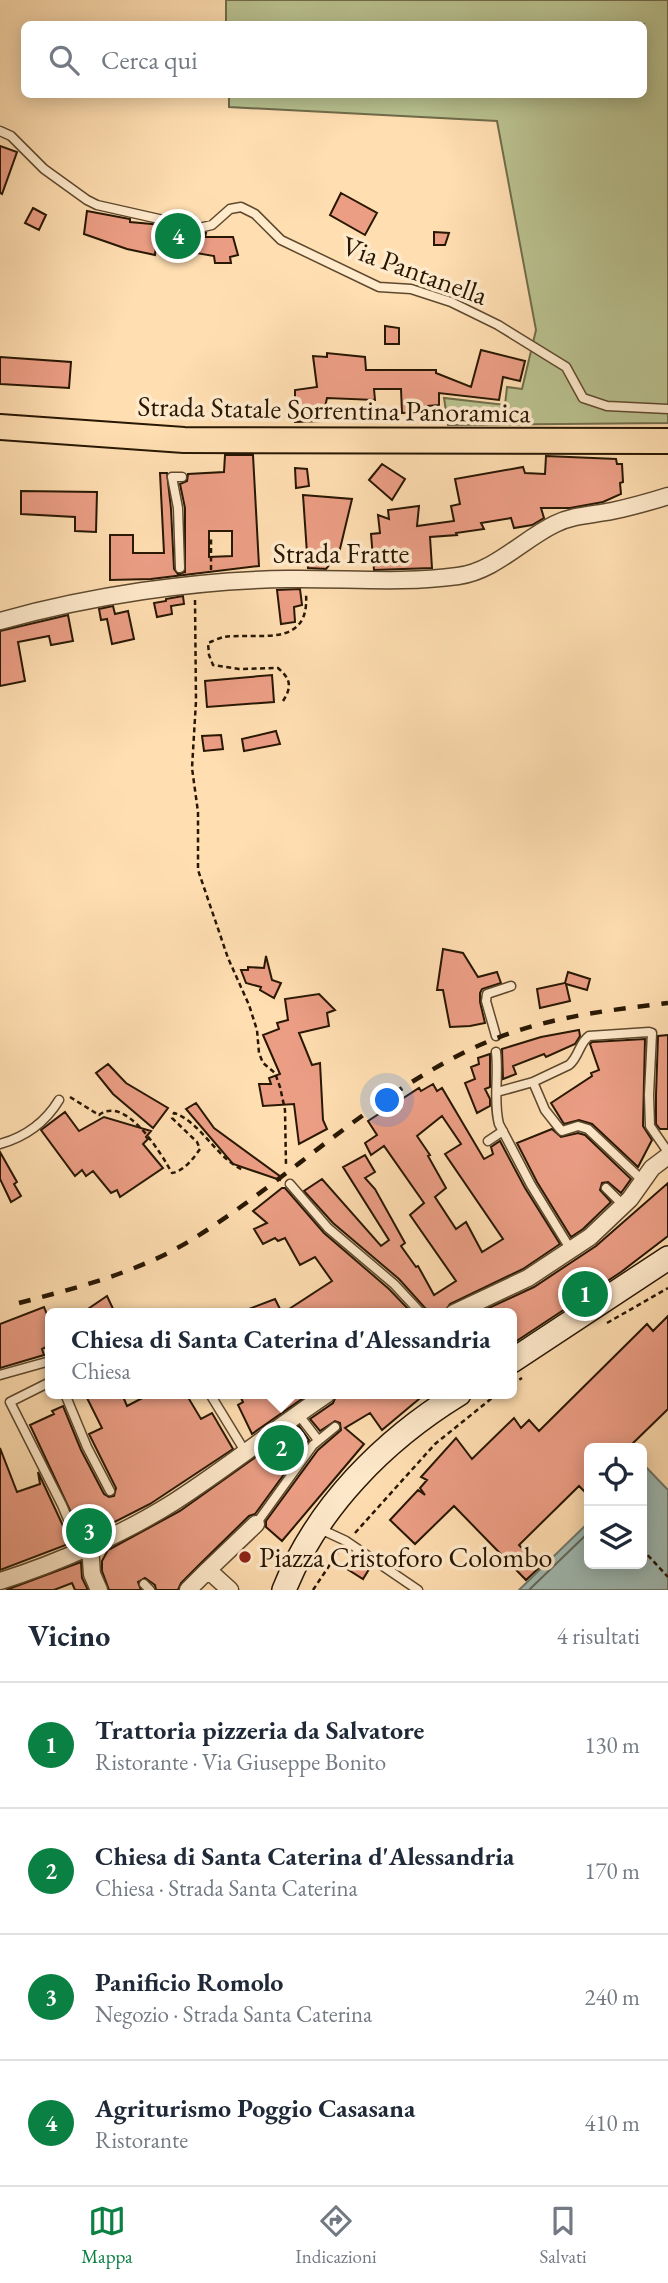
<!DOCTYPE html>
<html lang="it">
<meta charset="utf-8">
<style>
:root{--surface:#fff;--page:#f6f6f7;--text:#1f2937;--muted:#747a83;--line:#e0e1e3;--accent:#0b8043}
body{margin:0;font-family:"EB Garamond",serif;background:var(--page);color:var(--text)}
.controls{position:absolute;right:21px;bottom:21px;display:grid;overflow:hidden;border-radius:10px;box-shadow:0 4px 18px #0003}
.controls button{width:63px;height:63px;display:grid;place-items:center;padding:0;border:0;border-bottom:2px solid var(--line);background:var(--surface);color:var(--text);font:35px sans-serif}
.you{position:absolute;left:388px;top:1101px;width:24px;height:24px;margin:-18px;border:5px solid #fff;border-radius:50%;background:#1a73e8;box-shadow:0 0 0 10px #1a73e833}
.badge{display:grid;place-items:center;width:46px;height:46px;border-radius:50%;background:var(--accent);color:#fff;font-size:23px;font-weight:700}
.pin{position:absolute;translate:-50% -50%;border:4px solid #fff;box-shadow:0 2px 7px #0006}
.popup{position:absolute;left:45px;top:1308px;width:472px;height:91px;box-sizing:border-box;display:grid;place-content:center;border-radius:10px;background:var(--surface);filter:drop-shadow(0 2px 5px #0005);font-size:23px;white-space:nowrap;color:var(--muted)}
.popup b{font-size:26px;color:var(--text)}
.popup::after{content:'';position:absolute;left:50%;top:100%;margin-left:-14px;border:14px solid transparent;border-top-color:var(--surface)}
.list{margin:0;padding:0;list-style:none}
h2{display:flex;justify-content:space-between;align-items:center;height:91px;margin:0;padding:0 28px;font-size:30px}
h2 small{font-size:23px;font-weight:400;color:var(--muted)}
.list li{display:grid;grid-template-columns:46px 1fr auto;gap:21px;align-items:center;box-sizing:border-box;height:126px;padding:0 28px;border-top:2px solid var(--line)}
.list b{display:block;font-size:26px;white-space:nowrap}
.list p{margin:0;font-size:23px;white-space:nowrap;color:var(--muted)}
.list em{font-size:23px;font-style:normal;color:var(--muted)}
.icon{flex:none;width:38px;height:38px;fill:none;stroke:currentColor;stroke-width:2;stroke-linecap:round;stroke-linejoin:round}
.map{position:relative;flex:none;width:668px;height:1590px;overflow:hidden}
.search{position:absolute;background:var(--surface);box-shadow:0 4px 18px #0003;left:21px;right:21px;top:21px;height:77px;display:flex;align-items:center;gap:18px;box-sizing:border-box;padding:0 24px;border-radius:10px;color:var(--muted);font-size:26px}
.sheet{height:595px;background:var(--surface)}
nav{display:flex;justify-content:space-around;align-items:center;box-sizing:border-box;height:98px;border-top:2px solid var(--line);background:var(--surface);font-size:19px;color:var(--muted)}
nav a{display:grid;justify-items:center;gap:4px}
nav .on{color:var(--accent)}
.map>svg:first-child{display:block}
</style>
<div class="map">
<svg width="668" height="1590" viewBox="0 0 668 1590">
<rect width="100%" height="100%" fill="#ffdeb1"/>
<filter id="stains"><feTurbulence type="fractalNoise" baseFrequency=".00286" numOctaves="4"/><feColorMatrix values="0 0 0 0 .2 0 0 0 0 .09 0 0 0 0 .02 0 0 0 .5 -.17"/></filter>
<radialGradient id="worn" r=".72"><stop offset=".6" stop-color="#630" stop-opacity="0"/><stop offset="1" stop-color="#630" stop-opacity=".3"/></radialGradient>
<path fill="#bac290" stroke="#716c4a" stroke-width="2" d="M226,0H668V423L448,425L444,398L505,405L507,387L522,389L536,330L497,121L229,107V94H644V24H226Z"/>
<path fill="#a1bbb3" stroke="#71796d" stroke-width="2" d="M644,1465L668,1490V1590H519L589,1522V1564H642V1468Z"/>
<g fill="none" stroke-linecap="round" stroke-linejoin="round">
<path stroke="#64695b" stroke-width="2" d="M529,1590L589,1532"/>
</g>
<path fill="#ec9e85" stroke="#281703" stroke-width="2" fill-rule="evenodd" d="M0,146L17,152L2,194L0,193Z
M341,193L377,213L365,235L330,215Z
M33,208L46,215L39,230L25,223Z
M87,211L130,219V222L152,224L198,234L206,233L205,237H233L238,255L230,257L231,263H215L214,256L156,246L155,255L127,249L84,234Z
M434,232L449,233L445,245H434Z
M385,326L399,328V344H385Z
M481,350L525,361L520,381L503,377L499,400L439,393V405L428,406V412L402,413L401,389H374L375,400L327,398L322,421L295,422V390L317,387L313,356L327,357V353L365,357L366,370H436V373L471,387Z
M0,357L71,362L69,388L0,384Z
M225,455H253L259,566L151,579L110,580V535H133V553H164L160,473H167L171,509L174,569L178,574L185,572V508L180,484L187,481L188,474L224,472ZM209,531H232V556L209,557Z
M546,456L616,459L617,464H622L623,482L620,483L621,494L603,502L570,508H541L544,518L532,525L514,528L511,518L481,523L484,529L456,533L457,535L430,537L432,568L374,570L371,534L380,533L378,515L389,519L388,510L419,506L417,526L454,521L451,506L460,504L455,479L523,467L525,473L545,474Z
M382,464L405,479L392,500L369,480Z
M295,468L307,469L309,486L296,488Z
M21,491L97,492L96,532L75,531V517L21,514Z
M303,495L352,499L339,553L326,569L308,568Z
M300,589L302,605L294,607L295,622L281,624L277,590Z
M183,596L184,604L171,606L172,614L157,617L154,603L166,601V599Z
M113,606L115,614L128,611L134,639L112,644L107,619L101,620L99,609Z
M68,615L73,641L51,645L49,636L18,642L25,681L0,686V631Z
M272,675L274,702L207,707L205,681Z
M276,731L280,744L244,751L242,739Z
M221,735L223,749L204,751L202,736Z
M443,949L463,953L478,977L497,972L501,983L482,989L480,993V1002L485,1023L470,1026L450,1027L443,990H437Z
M266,956L272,980L281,983L274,998L260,990L261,987L246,983L241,970H248V967L264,968Z
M568,972L590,979L587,990L566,984L570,1001L540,1008L537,989L565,983Z
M319,994L335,1010L327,1013L329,1026L299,1033L312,1065L320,1063L323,1120L327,1129L299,1144L294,1104L263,1106L259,1084H271L269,1078L280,1074L263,1035L279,1029L277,1023L288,1020L285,999Z
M579,1030L580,1036L575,1044L546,1057L544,1054L513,1066L516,1074L503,1079L502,1049L541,1037Z
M668,1035V1129H660L656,1124V1095L658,1036Z
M645,1039L643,1126L652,1140L638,1167L592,1124L579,1120L564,1124L551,1103L592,1076L591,1073L599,1070L590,1044L592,1042Z
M490,1054V1087L485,1089L490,1099V1106L477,1113L465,1083L475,1079L471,1067L479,1064L478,1058Z
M108,1064L126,1083L168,1108L153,1128L113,1094L96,1073Z
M433,1084L437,1091L442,1088L484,1159L493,1154L491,1147L500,1141L525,1188L560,1244L523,1269L450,1304L444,1313H427L426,1309L399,1279L333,1223L304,1191L322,1179L381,1246L389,1240L343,1167L365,1155L375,1172L365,1178L375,1189L405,1243L401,1246L416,1267L418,1266L434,1295L456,1281L410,1215L424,1203L384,1146L371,1155L365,1143L377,1135L368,1121L419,1088L421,1091ZM442,1116L461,1144L445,1154L503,1239L482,1252L466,1222L456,1229L435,1197L446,1188L428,1156L430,1155L417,1136Z
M196,1103L214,1128L281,1177L280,1180L233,1164L186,1109Z
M65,1112L79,1131L104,1117L151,1131L146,1137L148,1139L143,1144L163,1168L120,1197L117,1190L111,1193L93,1171L86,1176L82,1170L75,1176L41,1130Z
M552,1129L561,1137L578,1133L585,1135L631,1179L621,1193L608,1182L602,1183L600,1190L611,1202L583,1229L571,1237L537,1182L517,1143Z
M0,1152L17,1182L14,1184L21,1196L11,1202L0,1179Z
M668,1183V1236L621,1272L512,1344V1313H478L534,1287L596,1246Z
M282,1188H285L324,1233L389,1289L412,1313H283L332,1281L315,1257L300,1265L285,1238L278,1241L275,1238L263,1244L254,1229L267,1223L253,1211Z
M107,1296L115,1313H82Z
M275,1299L282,1313H241V1312Z
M44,1307L50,1322V1345L42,1349L44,1355L0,1368V1324Z
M668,1316V1409L628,1448H589V1496L579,1486L519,1545L540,1567L526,1580L454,1506L415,1544L390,1520L418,1490L425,1495L420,1488L427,1480L421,1477L456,1438L472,1459L514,1418L521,1428L529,1420L539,1431L647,1324L653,1331Z
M85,1394H122L127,1406L150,1394H186L201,1419L212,1413L233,1449L150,1504L83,1538L30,1425L54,1414L52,1411L63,1406L81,1450L104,1494L109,1497L114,1496L116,1488L89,1434L102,1428Z
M239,1394H309L252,1434L238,1405L243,1402Z
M337,1394H425L382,1430L370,1413L345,1428L364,1444L282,1541L266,1527V1521L318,1450L341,1430L340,1423L335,1421L320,1431L310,1419L333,1403Z
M299,1426L309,1440L255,1514L249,1516L201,1563L181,1583L178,1590H156L155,1585L145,1578L138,1582L141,1590H109L102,1571V1561L108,1550L180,1511Z
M0,1448L17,1492L40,1484L38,1472L71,1543L0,1570Z
M355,1555L371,1566L363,1579L347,1569Z
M81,1562L82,1578L88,1590H75L72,1583L54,1590H6Z"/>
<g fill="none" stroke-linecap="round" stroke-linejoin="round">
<g stroke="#5e492e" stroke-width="11">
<path id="lane" d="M0,131L11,136L44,169L87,200L97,205L199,228L212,225L230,209L241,207L255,214L281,240L379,287L411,289L451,302L498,325L566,367L583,398L607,406L668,409
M180,568L178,508L172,477H182
M496,1036L486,1001L487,994L511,986
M496,1052C499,1076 493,1102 499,1124L531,1185L571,1250
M533,1082L545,1110L560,1129L562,1131L578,1126L588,1129L643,1181
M497,1092L533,1082L569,1065C579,1057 579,1043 589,1036L649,1032L652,1033L649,1095L650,1126L668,1152
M488,1141L503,1131
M0,1144C25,1137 45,1123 59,1100
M290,1184L328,1228L394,1284L421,1313
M606,1188L623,1205
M0,1375L50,1361
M50,1382L10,1402L62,1505L81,1550
M65,1394L87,1447L110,1491
M210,1394L246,1453
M298,1414L318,1440
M256,1524L313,1445L335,1427
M318,1528L346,1541L418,1590
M144,1584L150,1590"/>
</g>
<g stroke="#5e492e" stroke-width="19">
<path id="street" d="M0,621C89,596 195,580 288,579C345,578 401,584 458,576C495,571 522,540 555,524C573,515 592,515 612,511C631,507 649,502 668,496
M454,1313L528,1278L590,1237L630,1199L652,1168L668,1156
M90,1546L92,1574L99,1590
M208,1570L256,1524
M0,1581C56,1564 125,1533 174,1502C227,1468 275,1429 327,1394
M188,1590L208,1570L230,1590"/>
</g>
<g stroke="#281703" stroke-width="26">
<path id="secondary" d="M512,1361L668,1258
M284,1590C317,1507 384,1440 459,1394"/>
</g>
<g stroke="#281703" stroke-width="28">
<path id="primary" d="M0,427L184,440L668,441"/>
</g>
<path stroke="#281703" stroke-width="2.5" stroke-dasharray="5 3.5" stroke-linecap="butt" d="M211,570V537
M195,600L196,701L192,768L198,812V870L228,958L249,1005L257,1030L259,1053L263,1063L275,1073L280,1087L285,1110L286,1165
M283,701C292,687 291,679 278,668L239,669L213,665L209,655L208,643C213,641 219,638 224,637C257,632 310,650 306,594
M70,1097L99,1115C126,1094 162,1155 172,1173C184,1171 193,1159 200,1149L197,1142L172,1118L174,1113C201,1122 216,1158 243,1170
M607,1323L668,1288
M512,1384L522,1378
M355,1533L435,1444L497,1394
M642,1549L668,1577
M313,1590L339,1551"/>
<use href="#lane" stroke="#ffeacc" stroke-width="8"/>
<use href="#street" stroke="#ffeacc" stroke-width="16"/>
<use href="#secondary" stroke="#ffeacc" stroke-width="23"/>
<use href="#primary" stroke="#ffdeb1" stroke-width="24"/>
<path stroke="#281703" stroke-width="4.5" stroke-dasharray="12 12" stroke-linecap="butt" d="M19,1303C76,1288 136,1273 188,1242C283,1184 363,1103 463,1053C531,1019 594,1012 668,1003"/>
</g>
<circle fill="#8f2418" stroke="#ffeacc" stroke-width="2.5" cx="245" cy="1557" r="7"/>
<g text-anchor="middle" stroke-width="7" stroke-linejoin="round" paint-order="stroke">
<g font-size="28" fill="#281703" stroke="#ffeacc">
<text transform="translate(415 270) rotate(20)" y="10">Via Pantanella</text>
<text transform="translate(334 409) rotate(1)" y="10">Strada Statale Sorrentina Panoramica</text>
<text x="341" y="563">Strada Fratte</text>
</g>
<g font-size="28" fill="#281703" stroke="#ffeacc" text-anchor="start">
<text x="259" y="1567">Piazza Cristoforo Colombo</text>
</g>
</g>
<rect width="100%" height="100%" filter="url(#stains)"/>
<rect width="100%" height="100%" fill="url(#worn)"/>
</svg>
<div class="controls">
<button><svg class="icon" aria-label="locate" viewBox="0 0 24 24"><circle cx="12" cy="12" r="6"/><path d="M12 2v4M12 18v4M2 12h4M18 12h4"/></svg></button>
<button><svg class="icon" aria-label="layers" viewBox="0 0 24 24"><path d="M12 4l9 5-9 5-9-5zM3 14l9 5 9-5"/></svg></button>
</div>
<div class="you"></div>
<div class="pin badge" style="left:585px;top:1294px">1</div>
<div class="pin badge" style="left:281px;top:1448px">2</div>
<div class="popup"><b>Chiesa di Santa Caterina d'Alessandria</b>Chiesa</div>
<div class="pin badge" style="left:89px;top:1531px">3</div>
<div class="pin badge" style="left:178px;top:236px">4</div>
<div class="search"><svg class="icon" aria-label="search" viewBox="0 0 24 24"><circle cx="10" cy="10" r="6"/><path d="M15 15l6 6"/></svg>Cerca qui</div>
</div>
<section class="sheet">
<h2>Vicino<small>4 risultati</small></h2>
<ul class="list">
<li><span class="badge">1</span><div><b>Trattoria pizzeria da Salvatore</b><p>Ristorante · Via Giuseppe Bonito</p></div><em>130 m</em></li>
<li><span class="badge">2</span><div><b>Chiesa di Santa Caterina d'Alessandria</b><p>Chiesa · Strada Santa Caterina</p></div><em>170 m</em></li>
<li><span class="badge">3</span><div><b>Panificio Romolo</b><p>Negozio · Strada Santa Caterina</p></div><em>240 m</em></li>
<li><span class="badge">4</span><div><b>Agriturismo Poggio Casasana</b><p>Ristorante</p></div><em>410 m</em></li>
</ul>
</section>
<nav>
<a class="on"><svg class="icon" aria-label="map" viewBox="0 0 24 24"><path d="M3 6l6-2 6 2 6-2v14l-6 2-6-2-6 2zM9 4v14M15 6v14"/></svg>Mappa</a>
<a><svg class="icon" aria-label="directions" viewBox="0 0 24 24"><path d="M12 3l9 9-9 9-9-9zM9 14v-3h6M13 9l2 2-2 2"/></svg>Indicazioni</a>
<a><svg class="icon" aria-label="saved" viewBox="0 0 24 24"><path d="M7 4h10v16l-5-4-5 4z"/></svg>Salvati</a>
</nav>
